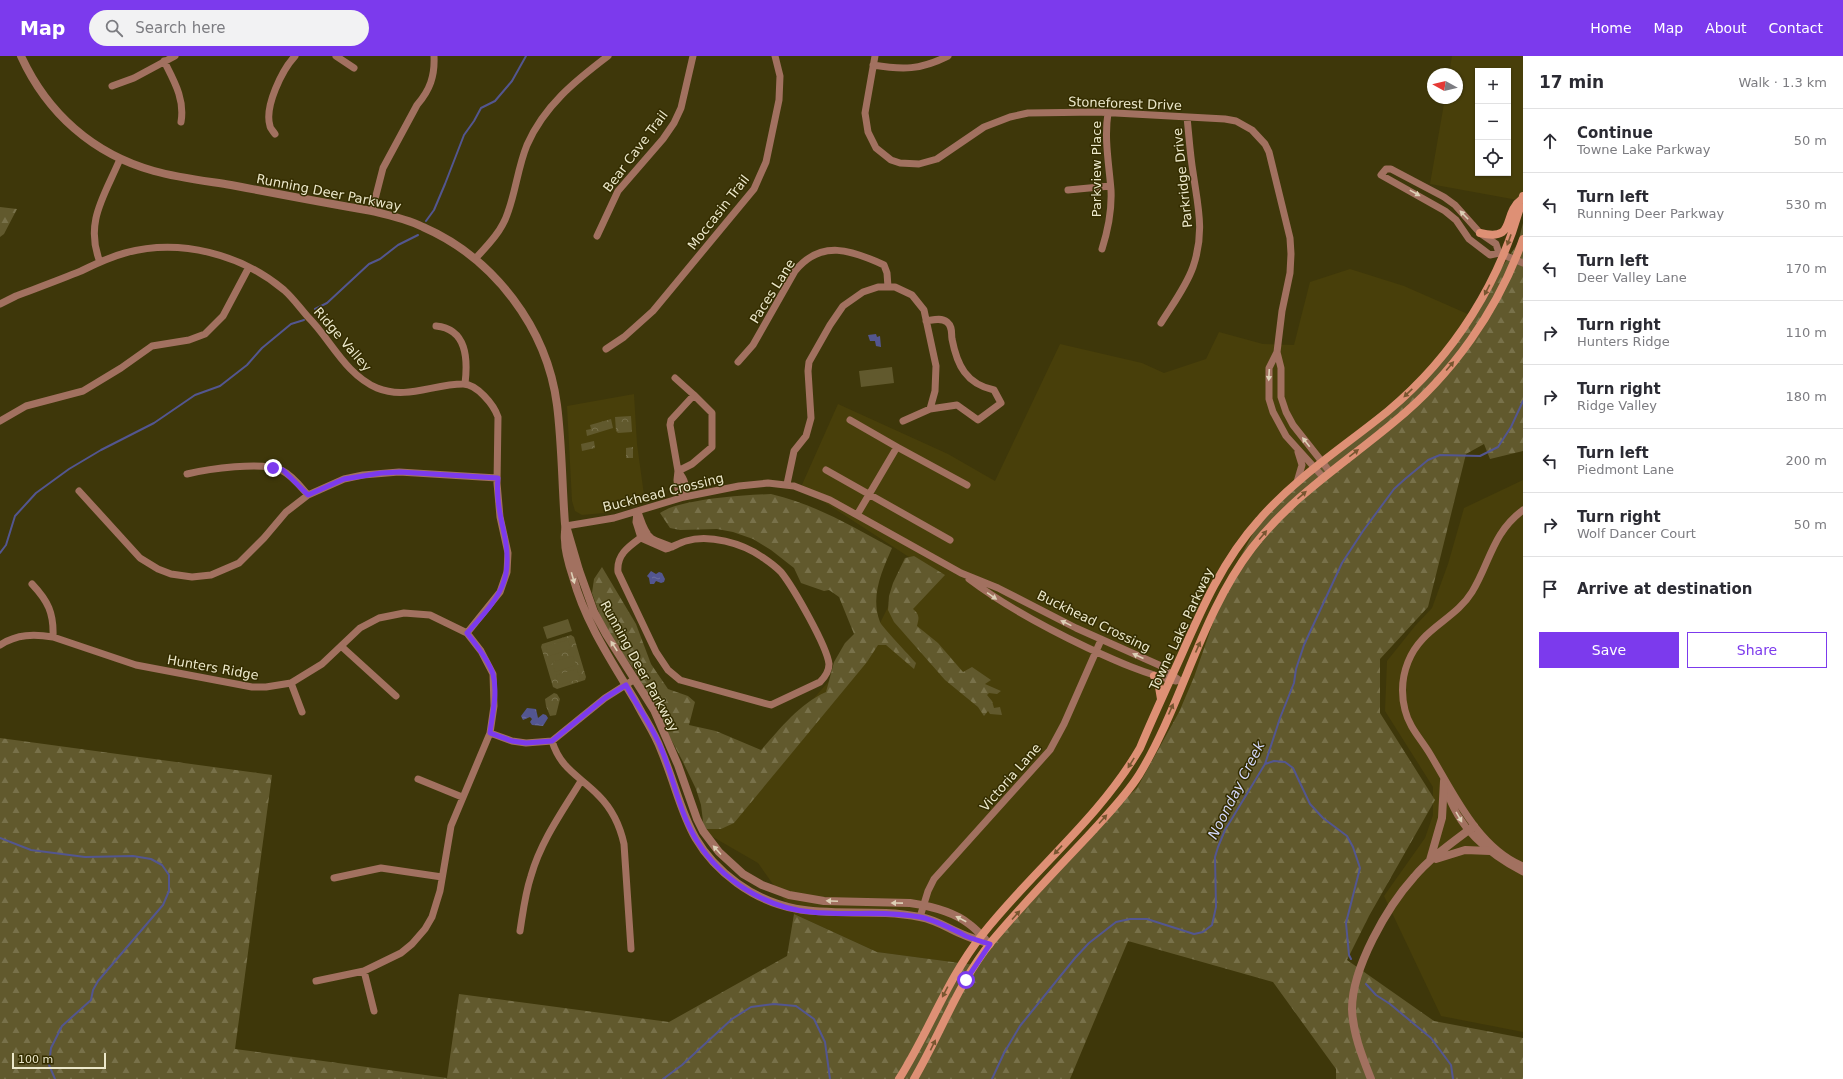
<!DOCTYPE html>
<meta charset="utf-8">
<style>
:root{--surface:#fff;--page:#f2f2f3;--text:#2b2b33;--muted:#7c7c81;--line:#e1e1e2;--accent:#7c3aed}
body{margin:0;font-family:"DejaVu Sans",sans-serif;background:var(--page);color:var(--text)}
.controls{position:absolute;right:12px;top:12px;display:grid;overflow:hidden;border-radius:0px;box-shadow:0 1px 3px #0004}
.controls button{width:36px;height:36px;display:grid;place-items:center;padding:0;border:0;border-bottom:1px solid var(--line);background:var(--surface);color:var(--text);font:20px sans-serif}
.compass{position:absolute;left:1427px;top:12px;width:36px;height:36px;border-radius:50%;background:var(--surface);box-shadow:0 1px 3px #0004;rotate:278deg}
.scale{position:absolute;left:12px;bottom:10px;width:94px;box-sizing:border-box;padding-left:4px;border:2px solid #ece8cb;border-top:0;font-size:11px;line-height:14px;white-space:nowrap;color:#ece8cb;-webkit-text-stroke:3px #342d00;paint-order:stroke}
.stop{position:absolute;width:12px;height:12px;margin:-9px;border:3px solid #7c3aed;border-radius:50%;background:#fff}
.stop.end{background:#7c3aed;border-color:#fff;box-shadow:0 1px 4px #0008}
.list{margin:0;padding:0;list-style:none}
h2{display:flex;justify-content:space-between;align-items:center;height:52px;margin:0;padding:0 16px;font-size:17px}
h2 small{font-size:13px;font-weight:400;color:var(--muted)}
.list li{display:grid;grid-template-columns:26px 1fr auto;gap:12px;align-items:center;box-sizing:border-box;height:64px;padding:0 16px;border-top:1px solid var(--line)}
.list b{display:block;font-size:15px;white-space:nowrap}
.list p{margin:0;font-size:13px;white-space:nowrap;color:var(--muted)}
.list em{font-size:13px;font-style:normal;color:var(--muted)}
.actions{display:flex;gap:8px;padding:12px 16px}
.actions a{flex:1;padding:9px 0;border:1px solid var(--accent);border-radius:0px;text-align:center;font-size:14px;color:var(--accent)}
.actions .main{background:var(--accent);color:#fff}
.icon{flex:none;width:22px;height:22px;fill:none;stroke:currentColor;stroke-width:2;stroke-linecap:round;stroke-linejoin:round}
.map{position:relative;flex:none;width:1523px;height:1023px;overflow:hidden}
header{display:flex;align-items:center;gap:24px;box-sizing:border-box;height:56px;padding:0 20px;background:var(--accent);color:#fff}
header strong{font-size:19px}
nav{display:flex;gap:22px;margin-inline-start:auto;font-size:14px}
.search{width:280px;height:36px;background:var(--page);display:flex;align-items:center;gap:10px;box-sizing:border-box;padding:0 14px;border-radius:22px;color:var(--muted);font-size:15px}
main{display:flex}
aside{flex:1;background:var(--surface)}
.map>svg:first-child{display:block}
</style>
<header>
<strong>Map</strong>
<div class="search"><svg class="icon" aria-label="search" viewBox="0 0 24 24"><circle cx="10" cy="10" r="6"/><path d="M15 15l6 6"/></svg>Search here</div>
<nav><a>Home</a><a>Map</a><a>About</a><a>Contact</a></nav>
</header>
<main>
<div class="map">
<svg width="1523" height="1023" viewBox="0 0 1523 1023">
<defs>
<pattern id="forest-firs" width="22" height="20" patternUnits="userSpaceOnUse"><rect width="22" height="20" fill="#61592d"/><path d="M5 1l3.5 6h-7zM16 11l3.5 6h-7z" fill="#78714a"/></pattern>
<pattern id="park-crowns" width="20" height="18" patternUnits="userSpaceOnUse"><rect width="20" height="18" fill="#61592d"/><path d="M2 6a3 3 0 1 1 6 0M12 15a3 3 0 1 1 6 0" fill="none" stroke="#78714a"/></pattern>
<pattern id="water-ripples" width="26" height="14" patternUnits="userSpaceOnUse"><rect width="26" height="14" fill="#535690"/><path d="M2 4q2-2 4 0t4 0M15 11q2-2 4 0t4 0" fill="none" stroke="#6c6e9e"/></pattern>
</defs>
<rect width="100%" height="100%" fill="#3e370a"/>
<path fill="#483f0a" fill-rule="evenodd" d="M1452,0H1523V145L1430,128L1445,42H1457V18H1449ZM1478,15H1508V117H1478Z
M1350,213L1404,230L1470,259L1451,291L1394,345L1311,413L1194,621L1179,656L1137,732L1094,772L974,909L877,896L794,858L758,807L699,773L880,567L912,503L801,431L838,348L948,398L995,425L1060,288L1142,307L1164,317L1206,303L1219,276L1263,288L1294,289L1310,226Z
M634,338L637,388L645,446L604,457L582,459L575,455L572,445L567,350Z
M1523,424V976L1441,960L1384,840L1425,782L1433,759V731L1385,655L1387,605L1415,570L1432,552L1448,508L1464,452Z"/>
<path fill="url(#forest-firs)" d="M0,151L17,153L4,178L0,181Z
M1523,167V395L1490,403L1484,388L1466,398L1428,551L1380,603V657L1435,744L1369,860L1347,904L1434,965L1523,982V1023H1336V1013L1273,926L1128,885L1070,1023H0V682L272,719L235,993L447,1022L459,938L669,966L787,900L794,858L877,896L975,909L1094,772L1137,732L1179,656L1194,621L1228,524L1256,472L1311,413L1394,345L1451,291L1470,259L1518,187Z
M771,438C815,448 853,471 892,492C882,515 870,540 880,566C882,571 910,600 916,607L914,613L886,589H878L867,606L734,767L721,773H704L701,749L696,733L682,704L634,613L606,576L592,537L594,523L602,511L636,568L651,608L668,633L688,640L695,646L689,669L716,675L761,694C780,673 799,648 826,636L834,606L845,587L854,578L839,541L829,534L824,535L801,527L794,512L771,494L753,483L733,476L717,473L680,474L670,472L660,457C679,443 746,439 771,438Z
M914,500L945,519L913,553C920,559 919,562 917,570L938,587L963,616L972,611L991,624L985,628L1001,635L997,638L989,637L987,639L992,645L994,652L1000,651L1002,659L990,658L988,655L984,660L978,651L945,624L894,566L888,554L889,540L893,527L905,502Z"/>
<path fill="url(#park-crowns)" d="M631,360L632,376L618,377L616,375L615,361Z
M611,363L613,372L587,380L586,374L591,373L590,369Z
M594,385L595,392L582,395L581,388Z
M633,391V402H626V392Z
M571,579L574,581L586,621L585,624L557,633L553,631L541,591L542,588Z
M554,637L557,638L560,643L556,659L550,660L546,650L545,643Z"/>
<path fill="#61592d" d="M892,311L894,327L861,331L859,315Z
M568,563L572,575L547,583L543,571Z
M568,584L571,593L549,600L546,590Z
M573,600L576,609L555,616L552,606Z
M577,613L580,623L559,629L556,619Z"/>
<path fill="url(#water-ripples)" d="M876,278L877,281L880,280L881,291L876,290L875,285H870L868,279Z
M651,515L656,518L659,516L662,517L665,523L664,526L661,527L656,525L654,528H650L649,522L647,520Z
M527,652L536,653L538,662L543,658L546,659L548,662L543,670L532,669L530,666L532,663L530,661L523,664L521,660Z"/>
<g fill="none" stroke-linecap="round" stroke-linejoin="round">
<path stroke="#535690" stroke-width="2" d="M426,165L434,154L445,128L464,79L474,65L481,52L495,45L512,25L526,0
M315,253L327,247L369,208L380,203L398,189L418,179
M0,497L6,489L15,460L36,437L69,413L101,394L154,367L195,339L220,330L247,309L262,292L291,268L304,264
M1265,708L1274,705L1285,706L1293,712L1310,748L1323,762L1347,780L1353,791L1360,812L1346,867L1349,899L1351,903
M0,782L31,794L85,801L133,800L151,803L162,809L169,819V835L163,849L98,925L93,934L91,944L62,970L51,992L49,1009L55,1023
M1366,928L1376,939L1390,948L1431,982L1451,1009L1453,1023
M663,1023L682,1009L732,963L751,951L774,948L796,950L814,963L825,986L830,1023
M992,1023L1004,997L1020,970L1075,902L1089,887L1116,866L1130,863H1147L1194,878L1203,876L1212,869L1216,851L1215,801L1218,791L1225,774L1265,708L1280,662L1294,627L1296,613L1304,589L1342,507L1363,475L1394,433L1405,423L1428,404L1440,399L1480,400L1498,391L1511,371L1523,345"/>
<path stroke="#a27160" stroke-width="7" d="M336,0L354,12
M875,0L865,57L868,76L876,92L891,104L900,107L919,108L937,103L984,71L1010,61L1028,57L1097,56L1225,63L1236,65L1252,74L1265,88L1269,96L1290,182L1291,198L1290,217L1282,255L1277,296L1269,312V343L1273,356L1286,380L1323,421
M164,5C174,25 185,43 181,66
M873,9C903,14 920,14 948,0
M112,30L134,22L175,0
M275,78C273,75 270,72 270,70C264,51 282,14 295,0
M1068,134L1110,130
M372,155L383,112L417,49C430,34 435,20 434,0
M597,180L618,135L663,83L674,67L681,52L693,0
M1102,193C1108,174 1112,155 1111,134C1109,108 1104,83 1108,57
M1499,197L1496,188L1480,177L1455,149L1444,141L1391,113H1386L1381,119L1445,155L1456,164L1469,183L1490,199L1499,197L1523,207
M475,203C488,189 502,175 508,156C516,134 518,111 527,89C544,50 575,25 608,0
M100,206C84,166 105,139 120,103
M0,248L16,240C37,232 59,224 81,215C95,208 110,201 125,197C180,182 241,198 284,234C293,242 300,252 308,261C331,284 345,318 377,332C406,344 433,328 463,328C477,328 494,349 498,361L497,427L500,461L508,497L507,516L500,536L467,577
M1161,267C1172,249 1186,231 1193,211C1205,176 1198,151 1193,116C1190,98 1189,80 1187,61
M436,270C467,273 468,303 465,328
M606,293L624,281L653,255L754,133L766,106L779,44L780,20L775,0
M1277,296L1281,312V341L1286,356L1293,369L1330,416
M738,306L753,289L795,215C821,183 852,194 884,209L887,217L888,231
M675,322L694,339
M850,364L897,391L857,459
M0,365L26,350L83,335L121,312L152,290L189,284L205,278L223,260L249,211
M903,365L930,353L957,349L978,364L1001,347L994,334C966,328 957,309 952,283C951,277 953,271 947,266C941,261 933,264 926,265
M897,391L967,429
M826,414L950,484
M678,415L692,408L712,391V357L694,339L671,364L670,369L678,415L677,424L678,433L684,441
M678,415C685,424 687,429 684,441
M187,418C208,413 262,405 281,414C292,419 301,431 308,439
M1297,426L1302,409L1298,396
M787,428L794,395L806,380L811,362L808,315L809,306L830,269L843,250L863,236L878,231H895L912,239L924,254L936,310L935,335L930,353
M79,435L140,502L158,513L171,518L192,521L211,519L239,507L264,482L286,456L308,439L344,423L363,419L399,416L497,422
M1523,454C1492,477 1490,507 1472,536C1455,564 1421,572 1408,606C1402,621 1401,638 1405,654C1409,671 1421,683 1430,698C1453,736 1478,792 1523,810
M637,456L636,466L641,482L666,493C673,491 679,487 686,485C709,478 742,487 762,501C768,505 776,511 781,516C793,531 827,590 829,608C829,616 825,621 820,626L771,649L680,624L668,614L656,596L618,516C616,496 633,488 647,477
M638,456C641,464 644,476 651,482C653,484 667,489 672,491
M566,470L614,462L684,441L739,430L768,427L794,430L830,444L961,517L998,532L1076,572L1159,609L1183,627
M969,523C1006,551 1046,572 1088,592C1116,605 1145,618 1176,625
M32,528C48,545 54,557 53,581
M0,589C17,578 34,578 53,581L136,609L252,631H266L291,627L322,608L360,572L379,562L404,557L430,559L467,577L481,595L493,618L494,650L490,677L451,770L440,835L432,861L425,873L412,888L401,897L364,915L316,925
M341,590L396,640
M291,627L302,656
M490,677L512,685L526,687L552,685L605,642L635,623
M552,685C561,714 580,720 599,740C612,753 620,770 624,788L631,893
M418,723L462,741
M1446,733C1458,772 1487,797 1523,816
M334,822L381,812L442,821
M920,861L928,835L934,823L1050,694L1064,668L1101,584
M520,875C523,856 525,838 531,820C541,785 562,756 581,725
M364,915L374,955"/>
<path stroke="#a27160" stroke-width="8" d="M21,0C47,57 93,98 154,115C179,122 206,125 231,129C278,138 325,147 372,155C389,159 407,163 423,171C494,202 547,272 557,349C562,388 562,429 565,468C566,473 564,479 565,484C565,496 569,509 573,521C585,566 612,606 636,646C644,662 655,677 661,694C684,749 684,788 737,827C799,872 852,848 920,861C937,864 949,873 964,879C973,883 982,885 990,888
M567,473L579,514L594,556L606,578L654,654L678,709L697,763L703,775L719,796L743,818L762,829L789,839L824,845L910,847C930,850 953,855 969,868C975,872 980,878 985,883
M1436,803L1465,794L1490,795
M1430,804L1442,762L1444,725
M1371,1023C1362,1000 1353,978 1352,953C1352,912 1387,851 1414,821C1431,801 1453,786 1474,770"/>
<path stroke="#de9075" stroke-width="8" d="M1480,177C1518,186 1501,158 1522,143
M1154,620L1159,631L1161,643
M899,1023C929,976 947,923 982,879C1032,815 1099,763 1140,692C1153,661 1167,631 1181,600C1202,552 1223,504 1259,464C1296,421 1345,390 1388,355C1454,300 1502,224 1523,140
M914,1023C941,977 958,927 992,885C1022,849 1056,814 1088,780C1106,760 1125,741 1139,719C1183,647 1200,560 1252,492C1291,441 1345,407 1394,366C1452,319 1498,254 1523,183"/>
</g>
<defs><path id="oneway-solid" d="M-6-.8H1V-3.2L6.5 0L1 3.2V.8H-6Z"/></defs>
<g fill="#ddd0b6">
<use href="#oneway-solid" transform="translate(1415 137) rotate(29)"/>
<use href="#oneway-solid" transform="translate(1464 159) rotate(-134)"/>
<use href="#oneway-solid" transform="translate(1269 319) rotate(93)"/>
<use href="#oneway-solid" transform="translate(1306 386) rotate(-128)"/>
<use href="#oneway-solid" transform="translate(573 522) rotate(74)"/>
<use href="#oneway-solid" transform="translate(992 540) rotate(35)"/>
<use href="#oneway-solid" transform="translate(1066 567) rotate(-154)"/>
<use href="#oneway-solid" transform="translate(614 590) rotate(-123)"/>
<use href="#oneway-solid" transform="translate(1138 600) rotate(-156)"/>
<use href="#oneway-solid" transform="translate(1459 761) rotate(60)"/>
<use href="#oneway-solid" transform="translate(717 794) rotate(-132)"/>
<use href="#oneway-solid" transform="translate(832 845) rotate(-178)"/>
<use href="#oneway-solid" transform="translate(897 847) rotate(-179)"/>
<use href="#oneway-solid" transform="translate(961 863) rotate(-152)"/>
</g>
<g fill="#78552f">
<use href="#oneway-solid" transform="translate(1509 184) rotate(110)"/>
<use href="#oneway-solid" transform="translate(1487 234) rotate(117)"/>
<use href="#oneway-solid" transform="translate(1450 310) rotate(-50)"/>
<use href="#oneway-solid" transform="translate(1408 337) rotate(136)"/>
<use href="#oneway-solid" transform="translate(1354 397) rotate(-38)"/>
<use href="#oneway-solid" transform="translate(1302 439) rotate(-41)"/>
<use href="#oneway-solid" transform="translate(1263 479) rotate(-50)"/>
<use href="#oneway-solid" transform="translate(1198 591) rotate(-66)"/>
<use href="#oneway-solid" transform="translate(1171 653) rotate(-66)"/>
<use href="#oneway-solid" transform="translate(1131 707) rotate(122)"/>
<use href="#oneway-solid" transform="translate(1103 763) rotate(-48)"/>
<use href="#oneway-solid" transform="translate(1058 794) rotate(133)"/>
<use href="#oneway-solid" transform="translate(1016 859) rotate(-48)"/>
<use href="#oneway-solid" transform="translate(945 936) rotate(118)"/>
<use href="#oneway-solid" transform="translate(933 989) rotate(-64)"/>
</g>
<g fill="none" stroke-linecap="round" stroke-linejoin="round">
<path stroke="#7c3aed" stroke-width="5" d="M273,412L283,414L308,439L344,423L381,417L400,416L498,422C496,440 500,459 504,477C515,526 498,542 467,577C476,589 488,603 493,618C498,637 492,659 490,677L512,685L526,687L552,685L605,642L626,629C637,650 652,670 661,692C674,723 679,756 697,785C721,824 766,852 811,856C847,860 884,854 920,861C935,864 948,871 962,878C970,883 981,885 990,888L966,924"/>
</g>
<g text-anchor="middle" stroke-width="3" stroke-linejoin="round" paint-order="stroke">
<g font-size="13" fill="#ece8cb" stroke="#342d00">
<text transform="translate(1125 47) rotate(2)" y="5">Stoneforest Drive</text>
<text transform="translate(635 95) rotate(-53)" y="5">Bear Cave Trail</text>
<text transform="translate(1096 113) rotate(-90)" y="5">Parkview Place</text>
<text transform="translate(1182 122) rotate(-96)" y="5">Parkridge Drive</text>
<text transform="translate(329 136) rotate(11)" y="5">Running Deer Parkway</text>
<text transform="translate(718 156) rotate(-52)" y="5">Moccasin Trail</text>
<text transform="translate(772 235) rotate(-58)" y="5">Paces Lane</text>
<text transform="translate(343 283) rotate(49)" y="5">Ridge Valley</text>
<text transform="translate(663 436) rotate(-14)" y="5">Buckhead Crossing</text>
<text transform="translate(1094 565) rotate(26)" y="5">Buckhead Crossing</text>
<text transform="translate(1181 573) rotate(-65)" y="5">Towne Lake Parkway</text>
<text transform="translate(640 610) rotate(61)" y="5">Running Deer Parkway</text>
<text transform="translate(213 611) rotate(10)" y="5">Hunters Ridge</text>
<text transform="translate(1010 721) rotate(-49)" y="5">Victoria Lane</text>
</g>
<g font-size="14" font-style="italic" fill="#d4d9fc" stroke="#342d00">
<text transform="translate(1236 734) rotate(-63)" y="5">Noonday Creek</text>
</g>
</g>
</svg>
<div class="controls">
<button>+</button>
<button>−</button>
<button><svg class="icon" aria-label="locate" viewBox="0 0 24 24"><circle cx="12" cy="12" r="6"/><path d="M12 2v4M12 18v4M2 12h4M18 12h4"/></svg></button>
</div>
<svg class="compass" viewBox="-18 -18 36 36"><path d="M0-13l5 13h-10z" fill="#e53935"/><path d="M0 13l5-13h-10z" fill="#7c7c81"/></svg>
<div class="scale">100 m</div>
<div class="stop" style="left:966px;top:924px"></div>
<div class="stop end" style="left:273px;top:412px"></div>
</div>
<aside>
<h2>17 min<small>Walk · 1.3 km</small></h2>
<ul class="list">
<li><svg class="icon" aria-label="ahead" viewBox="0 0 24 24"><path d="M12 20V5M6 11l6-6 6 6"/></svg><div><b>Continue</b><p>Towne Lake Parkway</p></div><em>50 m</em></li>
<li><svg class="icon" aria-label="left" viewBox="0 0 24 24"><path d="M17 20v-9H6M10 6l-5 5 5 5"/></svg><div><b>Turn left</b><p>Running Deer Parkway</p></div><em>530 m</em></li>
<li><svg class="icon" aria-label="left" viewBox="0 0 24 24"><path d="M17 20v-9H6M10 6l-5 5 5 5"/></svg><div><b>Turn left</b><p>Deer Valley Lane</p></div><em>170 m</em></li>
<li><svg class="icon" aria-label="right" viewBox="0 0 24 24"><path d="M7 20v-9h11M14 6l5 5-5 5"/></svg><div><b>Turn right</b><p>Hunters Ridge</p></div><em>110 m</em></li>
<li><svg class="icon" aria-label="right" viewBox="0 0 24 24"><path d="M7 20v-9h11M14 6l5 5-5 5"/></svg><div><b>Turn right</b><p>Ridge Valley</p></div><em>180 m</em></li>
<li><svg class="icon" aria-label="left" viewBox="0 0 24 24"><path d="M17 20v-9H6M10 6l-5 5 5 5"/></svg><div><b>Turn left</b><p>Piedmont Lane</p></div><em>200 m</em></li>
<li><svg class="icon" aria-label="right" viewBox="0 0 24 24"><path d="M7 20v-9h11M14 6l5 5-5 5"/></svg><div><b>Turn right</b><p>Wolf Dancer Court</p></div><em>50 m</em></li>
<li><svg class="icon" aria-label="arrive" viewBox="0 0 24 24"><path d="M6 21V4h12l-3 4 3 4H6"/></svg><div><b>Arrive at destination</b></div></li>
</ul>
<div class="actions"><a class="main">Save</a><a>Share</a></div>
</aside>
</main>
